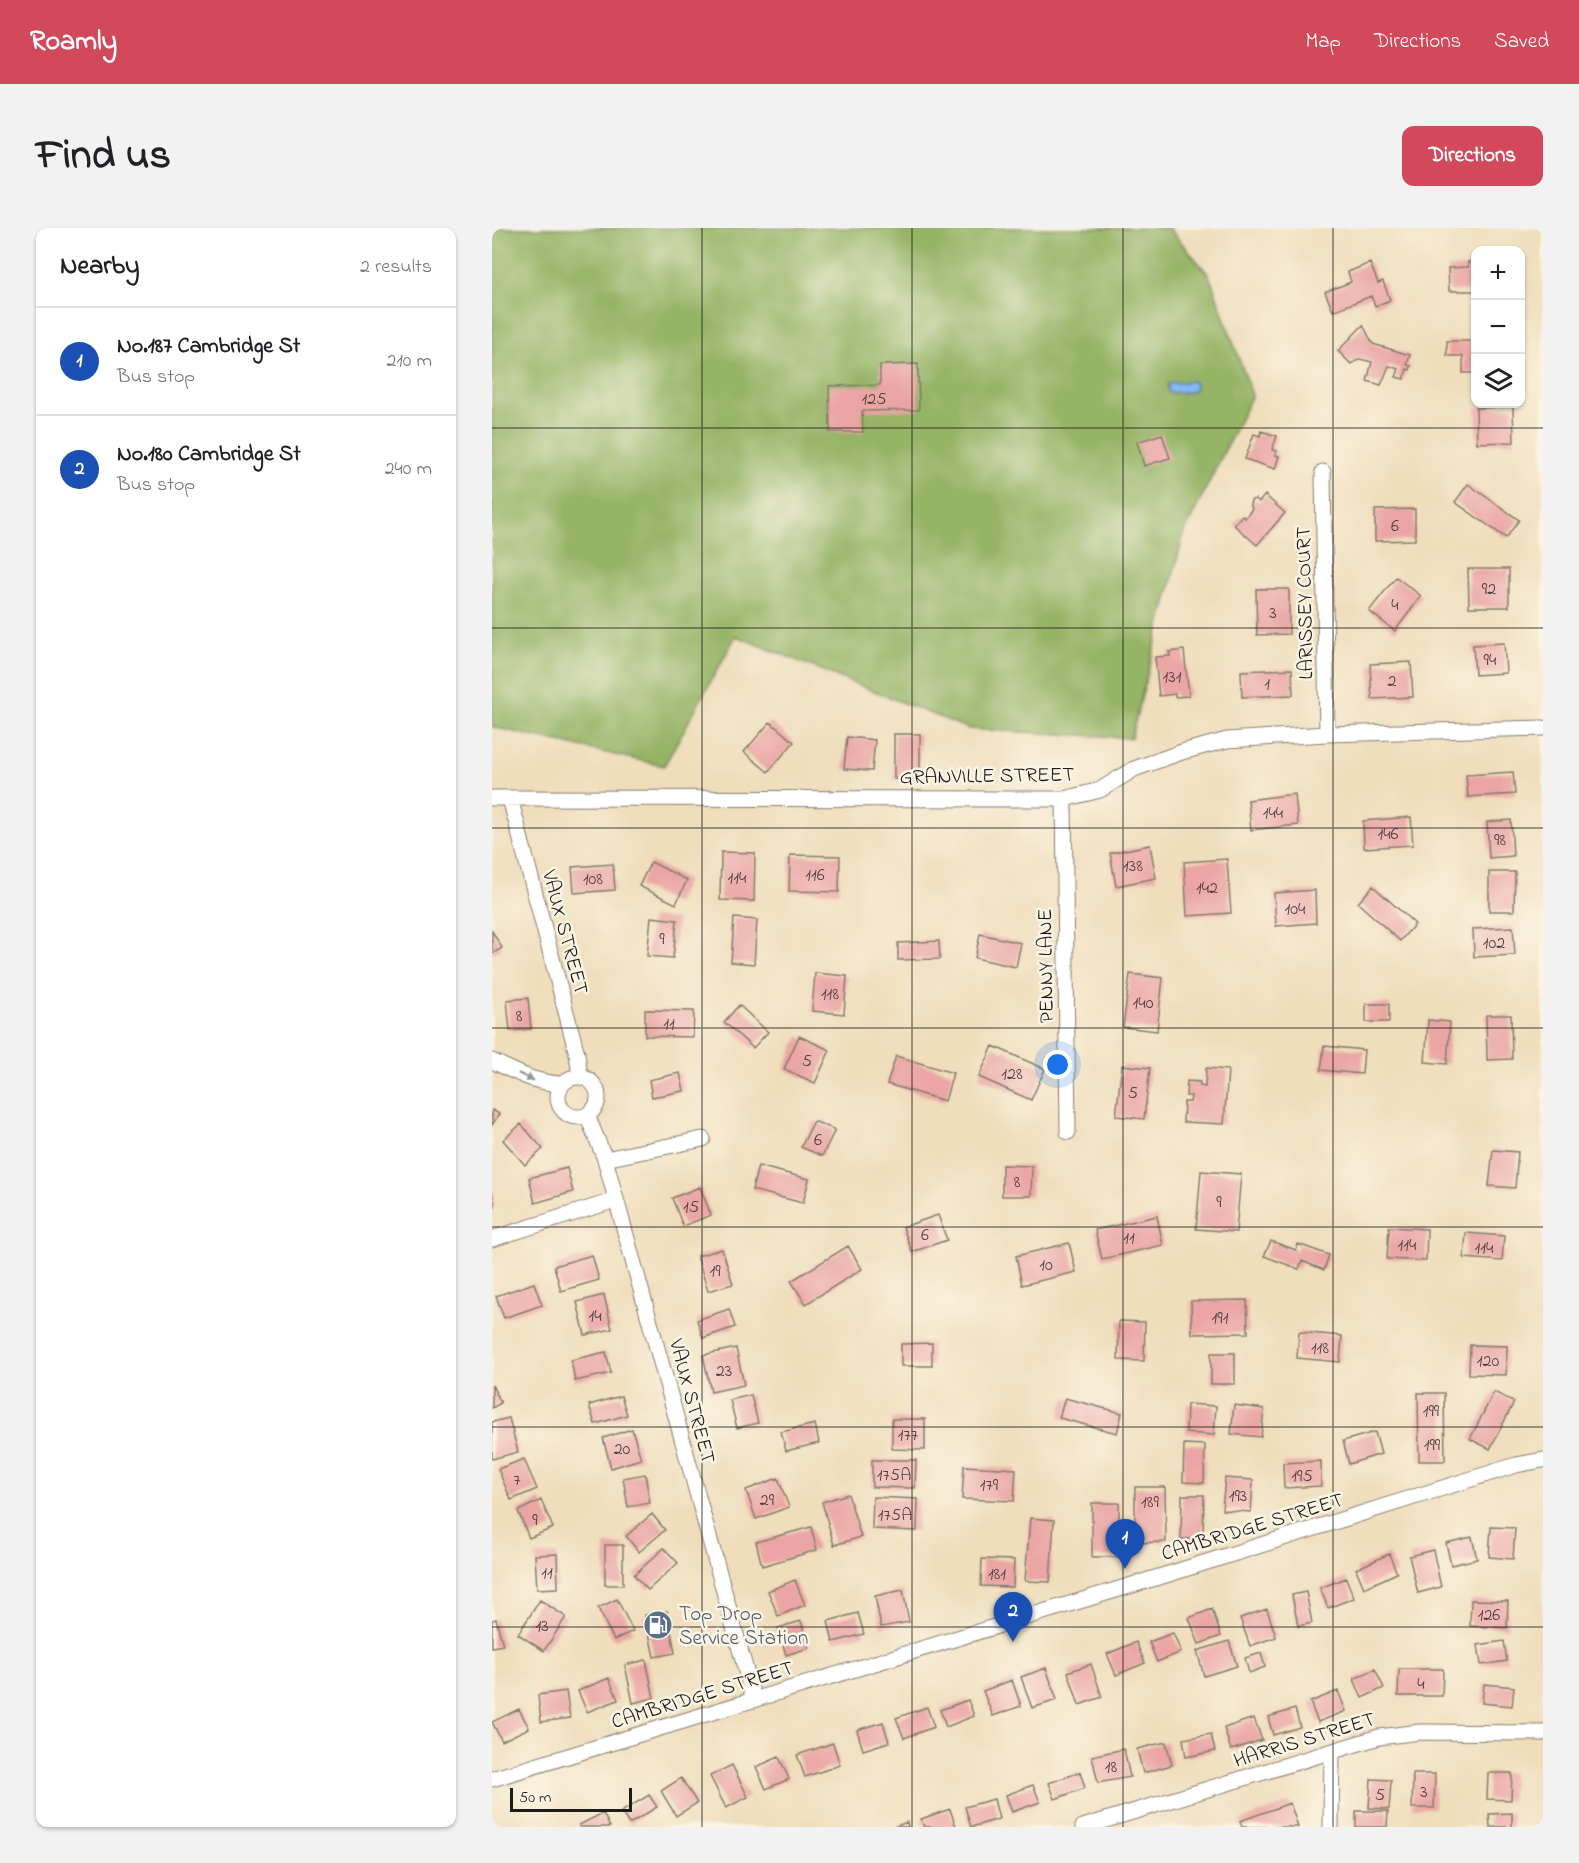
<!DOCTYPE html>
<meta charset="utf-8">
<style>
:root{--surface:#fff;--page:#f2f2f2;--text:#202124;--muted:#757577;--line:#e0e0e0;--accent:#d1495b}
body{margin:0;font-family:"Indie Flower",sans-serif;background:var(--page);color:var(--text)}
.controls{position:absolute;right:18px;top:18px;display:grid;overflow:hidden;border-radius:12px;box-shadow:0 2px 4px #0004}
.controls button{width:54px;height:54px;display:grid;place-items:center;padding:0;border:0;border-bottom:2px solid var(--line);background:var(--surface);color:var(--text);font:30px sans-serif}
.scale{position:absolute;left:18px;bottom:15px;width:122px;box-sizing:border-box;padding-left:6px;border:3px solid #1c1c1c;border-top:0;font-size:16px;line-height:21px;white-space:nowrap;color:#1c1c1c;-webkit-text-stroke:4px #fcf5e5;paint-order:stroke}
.you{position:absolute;left:566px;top:837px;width:21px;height:21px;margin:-15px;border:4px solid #fff;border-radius:50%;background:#1a73e8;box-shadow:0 0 0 9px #1a73e833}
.badge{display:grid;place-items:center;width:39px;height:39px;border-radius:50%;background:var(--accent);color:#fff;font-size:20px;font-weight:700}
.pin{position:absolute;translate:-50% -50px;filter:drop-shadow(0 2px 3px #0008)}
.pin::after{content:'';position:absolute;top:32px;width:21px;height:18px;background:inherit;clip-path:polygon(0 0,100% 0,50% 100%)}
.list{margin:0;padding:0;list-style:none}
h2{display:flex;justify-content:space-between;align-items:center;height:78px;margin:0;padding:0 24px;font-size:26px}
h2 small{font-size:20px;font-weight:400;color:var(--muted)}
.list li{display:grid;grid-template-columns:39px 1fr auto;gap:18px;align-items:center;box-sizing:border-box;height:108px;padding:0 24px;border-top:2px solid var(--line)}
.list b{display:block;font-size:22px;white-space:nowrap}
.list p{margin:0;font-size:20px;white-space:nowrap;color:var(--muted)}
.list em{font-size:20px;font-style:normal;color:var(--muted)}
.icon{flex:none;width:33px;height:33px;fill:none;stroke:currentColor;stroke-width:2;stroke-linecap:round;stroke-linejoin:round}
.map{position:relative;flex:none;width:1051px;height:1599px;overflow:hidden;border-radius:12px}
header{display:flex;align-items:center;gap:36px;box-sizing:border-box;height:84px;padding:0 30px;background:var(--accent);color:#fff}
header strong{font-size:28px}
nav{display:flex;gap:33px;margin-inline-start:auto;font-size:21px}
.intro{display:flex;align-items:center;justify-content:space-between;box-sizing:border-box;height:144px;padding:0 36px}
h1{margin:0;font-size:42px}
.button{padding:15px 27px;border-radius:12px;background:var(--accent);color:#fff;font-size:21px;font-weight:700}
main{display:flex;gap:36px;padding:0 36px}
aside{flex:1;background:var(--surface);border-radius:12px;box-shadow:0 2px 4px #0004}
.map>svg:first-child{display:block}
</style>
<header>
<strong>Roamly</strong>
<nav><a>Map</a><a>Directions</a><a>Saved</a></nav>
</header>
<div class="intro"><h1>Find us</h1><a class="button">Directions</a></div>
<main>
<aside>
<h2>Nearby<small>2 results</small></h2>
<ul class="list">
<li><span class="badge" style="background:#1a4fb4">1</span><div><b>No.187 Cambridge St</b><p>Bus stop</p></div><em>210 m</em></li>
<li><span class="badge" style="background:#1a4fb4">2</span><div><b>No.180 Cambridge St</b><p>Bus stop</p></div><em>240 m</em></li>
</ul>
</aside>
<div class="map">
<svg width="1051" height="1599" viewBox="0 0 1051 1599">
<rect width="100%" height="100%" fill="#fcf5e5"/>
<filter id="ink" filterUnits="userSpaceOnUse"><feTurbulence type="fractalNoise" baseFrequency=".0167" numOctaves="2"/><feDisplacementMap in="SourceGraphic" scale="12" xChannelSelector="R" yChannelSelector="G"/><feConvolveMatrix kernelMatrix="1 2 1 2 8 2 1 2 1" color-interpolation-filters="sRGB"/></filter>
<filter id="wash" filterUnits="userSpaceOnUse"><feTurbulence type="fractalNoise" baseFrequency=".008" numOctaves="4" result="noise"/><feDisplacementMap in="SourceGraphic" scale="24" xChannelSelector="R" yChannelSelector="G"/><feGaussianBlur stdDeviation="1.35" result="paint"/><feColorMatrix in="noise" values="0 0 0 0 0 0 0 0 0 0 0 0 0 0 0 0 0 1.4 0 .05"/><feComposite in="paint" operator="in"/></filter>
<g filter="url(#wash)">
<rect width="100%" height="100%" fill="#efddbb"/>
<path fill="#95b466" stroke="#586841" stroke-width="1.5" d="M0,0H677L717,47L760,167L692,305L639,510L477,501L244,408L172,538L0,499Z"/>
<path fill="#84b8f2" stroke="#506a87" stroke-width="1.5" d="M699,153L702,154L704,159L700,164L679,165L676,163V156L679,155Z"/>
<g id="blocks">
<path fill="#eaa5a4" d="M976,34H984V63H957L956,40L976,39Z
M878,35L886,55L891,53L898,72L883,78L879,68L841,83L833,64L859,54L856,44Z
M871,97L881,116L918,127L915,137L919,138L918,142L915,141L912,151L904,149L907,141L897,138L889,157L875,153L880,134L868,131L859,136L846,123Z
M955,113H982L984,145H971V128H955Z
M426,136L427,182L370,183L371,204H338L337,158L388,157V137Z
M1021,179L1022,214L985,215L984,180Z
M769,203L785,208L780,222L785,223L783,227L787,228L783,241L753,231L762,206L768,208Z
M670,206L678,230L652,238L645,214Z
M976,256L1027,292L1014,310L963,274Z
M773,267L793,285L765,317L742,297L750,287L753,290L760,281L758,275L760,272L764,271L767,274Z
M923,281V312L883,313V282Z
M976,341H1017V379H977Z
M904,349L929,368L903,403L877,383Z
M764,361H797V406L765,407Z
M1012,415L1014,445L983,447L981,417Z
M692,422L697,468L683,469V466L667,468L663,429L678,428L677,424Z
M919,434L921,469L880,471L878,436Z
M800,441L801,467L750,469L749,443Z
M278,494L302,514L276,544L252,524Z
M402,506H428V551H402Z
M355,509L383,512L380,543L352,541Z
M1021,544L1023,566L976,569L974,547Z
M803,566L806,597L759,602L756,572Z
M919,589L921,617L872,620L871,593Z
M1019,592L1021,628L997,630L995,594Z
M658,617L664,650L624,658L618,625Z
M229,624L263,625L262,673L228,672Z
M298,627L348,628L347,664L297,663Z
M735,631L739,685L695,688L692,634Z
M159,634L195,652L184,676L147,658Z
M121,636L123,662L82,665L80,639Z
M997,644H1023L1022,683H997Z
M881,658L923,696L908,713L866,675Z
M823,662L824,695L784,698L782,665Z
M159,689L185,692L181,730L155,728Z
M242,690L265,692L262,736L239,734Z
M1021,699L1023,727L982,729L981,701Z
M0,703L10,720L0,726Z
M488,706L529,715L524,739L483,730Z
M447,713L448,731L406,732V715Z
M323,745L355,748L352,786L320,783Z
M638,746L671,750L665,803L631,799Z
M36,770L39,801L18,803L15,772Z
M874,776H897V794H874Z
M247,777L276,804L261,820L232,794Z
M153,782L202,783L201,809L153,808Z
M994,787H1019L1020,831L995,832Z
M936,792L958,794L955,836L933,834Z
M307,808L338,822L323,855L292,841Z
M501,818L553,841L539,872L487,849Z
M832,818L872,822L870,846L829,842Z
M404,828L461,845L453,873L395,856Z
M630,837L658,840L652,891L624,888Z
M714,840L736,842L732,896L691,894L692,874H698L699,868H694L695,853L708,854V858L713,859Z
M188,845L192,863L160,869L157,852Z
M0,882L7,886L0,897Z
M322,893L343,902L330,928L309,919Z
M29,896L51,921L33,937L11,912Z
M1001,922L1026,924L1023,960L997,958Z
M510,937L540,938L539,968H510Z
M266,938L317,951L311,975L260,962Z
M75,940L81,964L43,975L37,950Z
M709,943L749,946L744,1004L704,1001Z
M208,959L219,987L191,998L180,970Z
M0,964L3,979H0Z
M446,987L455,1012L420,1024L411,999Z
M665,988L671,1017L610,1031L603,1002Z
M897,999L935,1001L934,1033L895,1031Z
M974,1005L1012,1008L1010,1033L972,1030Z
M779,1013L804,1022L806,1016L837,1027L832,1042L810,1033L807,1041L772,1028Z
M577,1015L584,1044L530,1057L524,1028Z
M356,1018L370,1041L314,1076L299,1053Z
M230,1021L241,1056L216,1063L205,1028Z
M100,1027L107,1052L69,1063L62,1038Z
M42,1055L50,1077L12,1090L4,1068Z
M112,1067L120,1101L93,1107L85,1074Z
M755,1072L756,1105L700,1106L699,1073Z
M237,1081L243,1099L211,1110L205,1092Z
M627,1093L653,1094L652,1133L626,1132Z
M807,1104L850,1108L848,1134L805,1130Z
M440,1115V1138H409V1116Z
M978,1117L1015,1118L1014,1147L977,1146Z
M244,1120L252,1157L219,1164L211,1127Z
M114,1124L119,1145L83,1153L79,1132Z
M719,1125H743V1156H719Z
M0,1157L9,1175L0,1180Z
M1002,1164L1022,1174L998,1221L978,1211Z
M926,1165H952L953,1233H927Z
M259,1167L266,1195L245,1200L238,1172Z
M129,1168L135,1187L103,1196L97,1177Z
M573,1170L630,1185L625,1205L567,1190Z
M695,1176L724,1178L722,1207L694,1205Z
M742,1177L772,1181L769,1209L739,1206Z
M17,1190L26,1224L0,1231V1194Z
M400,1191H433V1222L400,1221Z
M323,1196L327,1215L294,1223L289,1204Z
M140,1201L149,1231L119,1240L111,1210Z
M883,1204L889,1226L857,1236L851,1213Z
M692,1216L713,1217L712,1255L691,1254Z
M32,1231L45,1261L19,1272L6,1241Z
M380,1232H424L423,1260L380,1259Z
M829,1233V1258L792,1260L791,1235Z
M472,1238L524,1241L522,1273L470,1271Z
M153,1246L158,1275L136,1279L131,1250Z
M286,1250L297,1279L264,1291L254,1262Z
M733,1250L761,1252L759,1284L730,1282Z
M643,1259H673L674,1314L643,1315Z
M356,1266L369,1309L342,1317L330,1274Z
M690,1267H712L711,1311H689Z
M381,1269L426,1271L425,1303L380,1301Z
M49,1272L61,1300L37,1310L26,1283Z
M600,1275H627V1329H600Z
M160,1286L173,1302L147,1324L134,1308Z
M538,1290L562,1292L558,1354L533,1353Z
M319,1299L325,1322L270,1338L264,1314Z
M999,1299L1023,1300L1021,1331L997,1329Z
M980,1309L985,1331L959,1337L954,1315Z
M113,1317H131V1357H113Z
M172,1320L186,1335L156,1362L142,1347Z
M941,1322L949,1359L926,1365L917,1328Z
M65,1326L66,1360L45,1361L43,1327Z
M897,1326L905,1345L872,1360L864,1341Z
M490,1331L522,1332L521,1359L489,1358Z
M854,1350L862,1370L836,1380L828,1360Z
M303,1352L313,1377L286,1388L276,1363Z
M411,1362L417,1394L389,1399L383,1368Z
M814,1364L820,1395L806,1398L800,1367Z
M125,1371L141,1403L122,1412L106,1380Z
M48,1372L74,1389L52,1423L26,1406Z
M979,1372L1016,1373L1015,1400L978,1398Z
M720,1381L729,1408L707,1416L697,1390Z
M775,1381L784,1409L758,1418L748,1390Z
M175,1383L183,1425L162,1429L153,1387Z
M366,1385L372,1406L341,1414L336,1393Z
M4,1391L11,1417L0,1419V1392Z
M309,1393L317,1420L294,1427L286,1400Z
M681,1405L689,1424L665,1434L657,1414Z
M737,1413L745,1438L712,1448L705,1423Z
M1012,1413L1015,1433L989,1437L986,1417Z
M644,1414L653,1435L624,1447L615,1426Z
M769,1425L773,1439L757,1445L753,1430Z
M154,1432L162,1470L141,1475L133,1437Z
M599,1436L610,1469L587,1477L576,1444Z
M554,1440L565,1472L540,1480L529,1449Z
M883,1441L892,1460L870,1470L862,1451Z
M907,1441H951L950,1468H906Z
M117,1450L126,1472L95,1484L86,1463Z
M520,1452L529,1478L501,1488L491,1463Z
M992,1456L1022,1459L1020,1478L990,1475Z
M74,1463L78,1490L49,1494L46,1467Z
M846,1463L854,1483L826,1494L818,1474Z
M476,1472L482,1488L454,1499L448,1482Z
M435,1479L442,1499L412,1510L404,1490Z
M27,1481L37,1500L10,1513L0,1494Z
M803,1481L808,1499L781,1507L776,1489Z
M762,1490L770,1512L739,1522L732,1500Z
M391,1494L397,1514L371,1522L365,1502Z
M719,1506L723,1523L694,1529L691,1511Z
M674,1514L680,1537L651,1545L645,1521Z
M341,1515L348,1537L313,1549L305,1527Z
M632,1521L638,1549L606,1555L600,1528Z
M287,1529L297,1551L274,1561L264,1539Z
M240,1537L256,1569L234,1580L218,1548Z
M588,1544L593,1560L563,1571L557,1555Z
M996,1545H1020L1019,1572L995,1571Z
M921,1546H943L942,1580H920Z
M189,1550L205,1575L184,1588L169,1563Z
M879,1551L899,1552L897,1581L877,1580Z
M541,1557L548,1574L520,1584L514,1567Z
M157,1567L165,1579L137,1596L129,1584Z
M502,1571L507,1591L479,1599L473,1579Z
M798,1575L806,1599H750L748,1593Z
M458,1581L464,1599H432L429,1591Z
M864,1583H896L895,1599H864Z
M111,1585L118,1599H88L87,1597Z
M1020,1585V1599H998L997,1586Z
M415,1594L416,1599H402Z"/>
</g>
</g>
<g filter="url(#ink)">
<use href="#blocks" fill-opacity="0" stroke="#867c6c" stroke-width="1.5"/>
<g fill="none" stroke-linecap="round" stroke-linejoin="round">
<g stroke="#867c6c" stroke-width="17">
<path id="street" d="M831,244L835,506
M0,570L572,571L608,562L642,541L690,524L735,512L835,506L1051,500
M18,570L85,826L88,848
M572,571L576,904
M0,833C27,845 39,854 70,856
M66 869a20 20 0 1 1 40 0a20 20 0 1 1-40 0Z
M95,887L113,931L262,1472
M113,931L211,911
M0,1011L124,972
M0,1551L680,1345L1024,1237L1051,1232
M591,1599L887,1509L928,1504L1051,1505
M839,1599L840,1524"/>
</g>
<use href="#street" stroke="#fff" stroke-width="15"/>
</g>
<defs><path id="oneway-solid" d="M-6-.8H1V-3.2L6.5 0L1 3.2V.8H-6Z" transform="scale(1.5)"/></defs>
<use fill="#999" href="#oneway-solid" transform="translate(34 849) rotate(25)"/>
</g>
<path fill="none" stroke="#1c1c1c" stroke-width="1.5" stroke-opacity="0.55" d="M210,0V1599M420,0V1599M631,0V1599M841,0V1599M0,200H1051M0,400H1051M0,600H1051M0,800H1051M0,999H1051M0,1199H1051M0,1399H1051"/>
<defs>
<g id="fuel-disc" transform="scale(1.5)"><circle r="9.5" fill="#5c6f8a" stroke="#fcf5e5"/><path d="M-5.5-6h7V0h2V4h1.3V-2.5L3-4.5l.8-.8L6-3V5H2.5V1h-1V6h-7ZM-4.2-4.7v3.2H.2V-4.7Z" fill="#fff"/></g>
</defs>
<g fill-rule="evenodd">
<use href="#fuel-disc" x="166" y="1397"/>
</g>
<g text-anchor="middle" stroke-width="5" stroke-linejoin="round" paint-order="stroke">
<g font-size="18" fill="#503e3e">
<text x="382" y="176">125</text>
<text x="903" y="303">6</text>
<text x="997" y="366">92</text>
<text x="903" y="382">4</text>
<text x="781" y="390">3</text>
<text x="998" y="437">94</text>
<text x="680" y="454">131</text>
<text x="900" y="458">2</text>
<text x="775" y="461">1</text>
<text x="781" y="590">144</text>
<text x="896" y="611">146</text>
<text x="1008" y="617">98</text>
<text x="641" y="643">138</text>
<text x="323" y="652">116</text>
<text x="245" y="655">114</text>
<text x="101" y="656">108</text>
<text x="715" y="665">142</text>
<text x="803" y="686">104</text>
<text x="170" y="716">9</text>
<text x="1002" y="720">102</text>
<text x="338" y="771">118</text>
<text x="651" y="780">140</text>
<text x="27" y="793">8</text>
<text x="177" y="801">11</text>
<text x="315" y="838">5</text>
<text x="520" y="851">128</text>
<text x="641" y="870">5</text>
<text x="326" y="917">6</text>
<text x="525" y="959">8</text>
<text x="727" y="979">9</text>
<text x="199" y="984">15</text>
<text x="433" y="1012">6</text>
<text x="637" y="1015">11</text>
<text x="915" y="1022">114</text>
<text x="992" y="1025">114</text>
<text x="554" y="1042">10</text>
<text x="223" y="1048">19</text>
<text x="103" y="1093">14</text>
<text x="728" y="1095">191</text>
<text x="828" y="1125">118</text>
<text x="996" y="1138">120</text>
<text x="232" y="1148">23</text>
<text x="939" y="1188">199</text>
<text x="416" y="1212">177</text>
<text x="940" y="1222">199</text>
<text x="130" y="1226">20</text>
<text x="402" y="1252">175A</text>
<text x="810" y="1253">195</text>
<text x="25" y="1257">7</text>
<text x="497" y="1262">179</text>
<text x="746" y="1273">193</text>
<text x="275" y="1277">29</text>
<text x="658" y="1279">189</text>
<text x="403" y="1292">175A</text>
<text x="43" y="1297">9</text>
<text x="55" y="1350">11</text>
<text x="505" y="1351">181</text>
<text x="997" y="1392">126</text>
<text x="50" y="1403">13</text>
<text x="929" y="1461">4</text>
<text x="619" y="1544">18</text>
<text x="932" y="1569">3</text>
<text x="888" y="1572">5</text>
</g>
<g font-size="21" fill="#1c1c1c" stroke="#fcf5e5">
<text transform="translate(812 375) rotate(-91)" y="7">LARISSEY COURT</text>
<text transform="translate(495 547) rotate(-1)" y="7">GRANVILLE STREET</text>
<text transform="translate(74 704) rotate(75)" y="7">VAUX STREET</text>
<text transform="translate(553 738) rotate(-91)" y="7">PENNY LANE</text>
<text transform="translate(201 1173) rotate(75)" y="7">VAUX STREET</text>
<text transform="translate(760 1298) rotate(-17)" y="7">CAMBRIDGE STREET</text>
<text transform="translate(210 1466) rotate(-17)" y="7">CAMBRIDGE STREET</text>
<text transform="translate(812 1511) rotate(-17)" y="7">HARRIS STREET</text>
</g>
<g font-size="21" fill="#4e5e75" stroke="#fcf5e5" text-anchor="start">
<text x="187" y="1392">Top Drop<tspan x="187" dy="24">Service Station</tspan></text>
</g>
</g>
</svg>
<div class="controls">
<button>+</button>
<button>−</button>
<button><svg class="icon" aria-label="layers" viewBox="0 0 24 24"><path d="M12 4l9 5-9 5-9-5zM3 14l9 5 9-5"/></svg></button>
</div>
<div class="scale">50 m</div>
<div class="you"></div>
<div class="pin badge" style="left:633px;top:1341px;background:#1a4fb4">1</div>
<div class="pin badge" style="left:521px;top:1414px;background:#1a4fb4">2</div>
</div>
</main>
